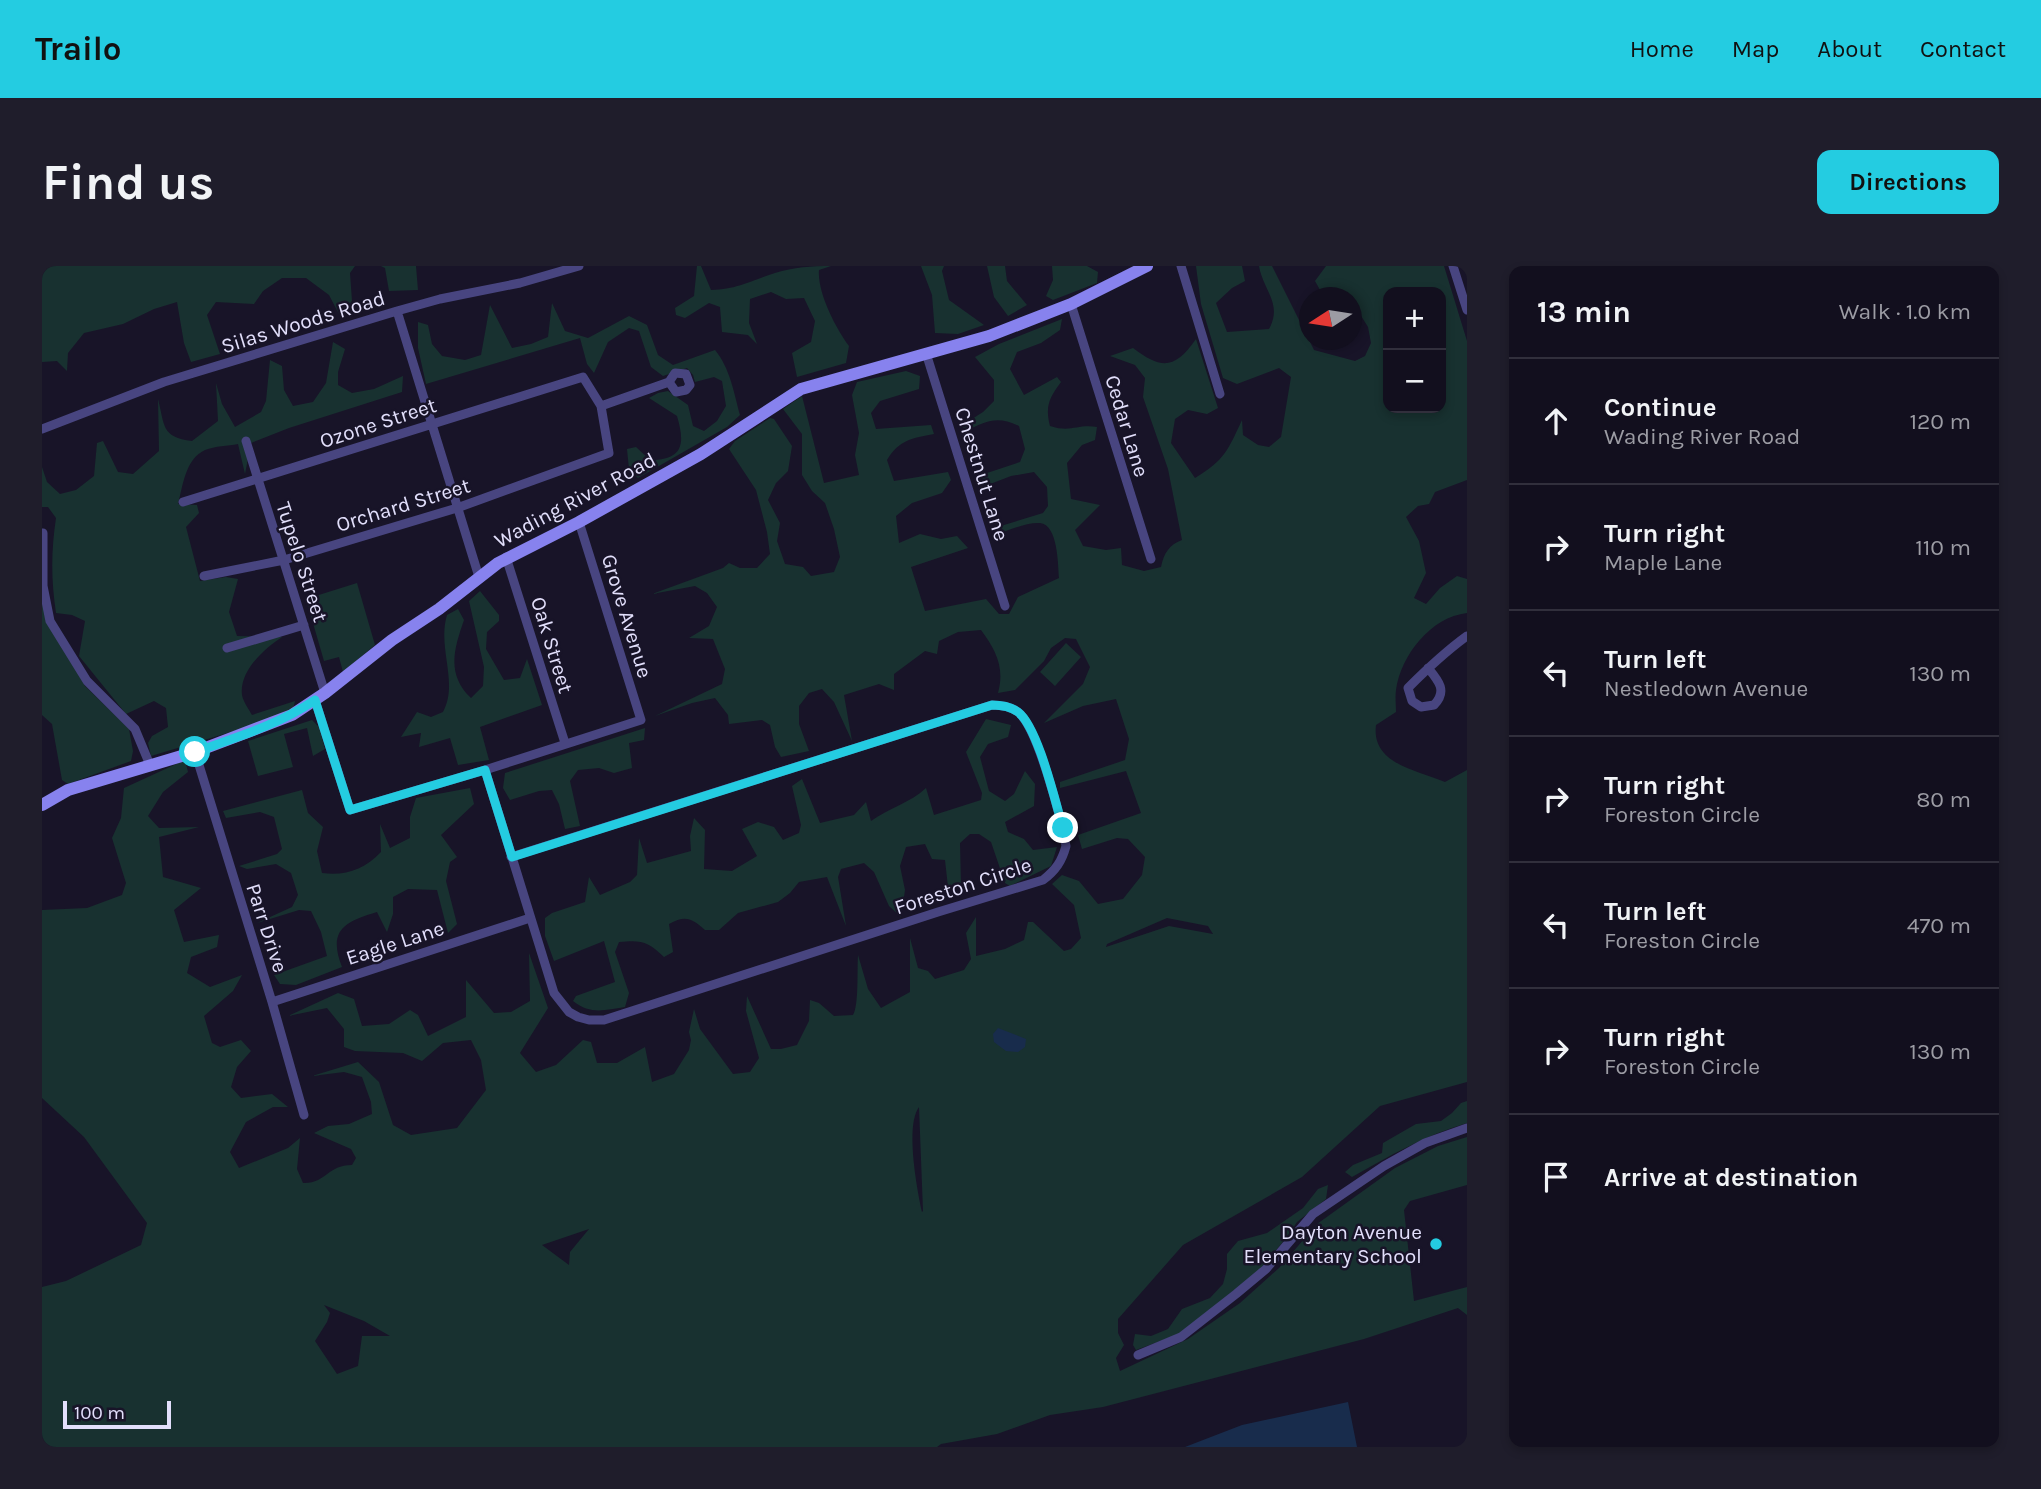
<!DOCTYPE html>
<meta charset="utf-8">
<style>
:root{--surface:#120f1e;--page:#1f1d2b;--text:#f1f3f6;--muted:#9c9ca4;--line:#312f3c;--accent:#24cce1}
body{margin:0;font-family:Karla,sans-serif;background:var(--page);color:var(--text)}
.controls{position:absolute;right:21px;top:21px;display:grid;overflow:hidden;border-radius:14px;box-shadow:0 4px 10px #0003}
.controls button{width:63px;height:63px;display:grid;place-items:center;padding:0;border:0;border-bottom:2px solid var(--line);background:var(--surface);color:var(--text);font:35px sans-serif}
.compass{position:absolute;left:1257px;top:21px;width:63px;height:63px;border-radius:50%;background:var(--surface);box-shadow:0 4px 10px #0003;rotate:258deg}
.scale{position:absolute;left:21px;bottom:18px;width:108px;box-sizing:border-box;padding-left:7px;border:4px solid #e2dffb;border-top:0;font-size:19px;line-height:24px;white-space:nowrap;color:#e2dffb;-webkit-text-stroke:5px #181428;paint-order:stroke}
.stop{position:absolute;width:21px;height:21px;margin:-16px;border:5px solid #24cce1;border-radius:50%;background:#fff}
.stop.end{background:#24cce1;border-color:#fff;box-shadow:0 2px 7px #0008}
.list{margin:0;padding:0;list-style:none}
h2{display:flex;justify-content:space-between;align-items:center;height:91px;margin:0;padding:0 28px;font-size:30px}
h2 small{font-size:23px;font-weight:400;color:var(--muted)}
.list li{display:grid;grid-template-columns:46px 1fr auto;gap:21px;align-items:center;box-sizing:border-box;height:126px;padding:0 28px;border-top:2px solid var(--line)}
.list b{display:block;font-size:26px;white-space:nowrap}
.list p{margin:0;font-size:23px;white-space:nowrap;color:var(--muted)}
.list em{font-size:23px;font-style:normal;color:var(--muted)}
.icon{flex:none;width:38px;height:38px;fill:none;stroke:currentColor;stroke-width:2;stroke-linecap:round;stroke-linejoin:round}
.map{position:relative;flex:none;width:1425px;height:1181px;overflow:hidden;border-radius:14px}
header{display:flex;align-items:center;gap:42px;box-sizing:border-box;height:98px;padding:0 35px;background:var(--accent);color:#111}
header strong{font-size:33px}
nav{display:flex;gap:38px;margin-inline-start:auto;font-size:24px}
.intro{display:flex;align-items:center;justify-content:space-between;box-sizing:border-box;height:168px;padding:0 42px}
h1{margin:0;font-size:49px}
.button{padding:18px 32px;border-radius:14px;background:var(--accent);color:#111;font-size:24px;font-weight:700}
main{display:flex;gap:42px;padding:0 42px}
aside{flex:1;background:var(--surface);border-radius:14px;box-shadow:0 4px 10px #0003}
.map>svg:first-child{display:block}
</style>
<header>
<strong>Trailo</strong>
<nav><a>Home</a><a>Map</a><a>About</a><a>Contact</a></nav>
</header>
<div class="intro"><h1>Find us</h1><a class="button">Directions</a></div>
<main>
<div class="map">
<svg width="1425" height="1181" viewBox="0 0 1425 1181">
<rect width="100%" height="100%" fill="#181428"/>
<path fill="#183130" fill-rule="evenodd" d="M0,0H313L308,7L310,35L298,50L287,29L264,12H240L221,25L212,38L174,36L165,49L178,88L149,96L142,77L135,36L112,43L81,58L42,67L26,87L25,105L15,95L0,96Z
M339,0H374L376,24L347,25L343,2Z
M655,0H659L669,24C697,23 708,15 733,7C752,1 769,0 789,0L777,4C775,26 794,63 807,80L804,97L755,111L750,87L769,76L773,55L762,32L744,33L729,26L708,33L707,57L715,78L706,69L680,66L678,41L667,37L643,52L634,49L633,42L652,30Z
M879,0H902L900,5L907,34L942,59L916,68L893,67L890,29Z
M945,0H963L965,15L985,39L966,50L952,31Z
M1010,0H1045L1056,6L1055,17L1011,34L1004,30L1011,14Z
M1154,0H1200L1203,15L1190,22L1174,37L1185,66L1227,63C1241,38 1221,24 1217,0H1230L1272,84L1313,95L1323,90L1329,77L1326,61L1316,45H1310V32L1282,31L1273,15L1284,0H1402L1425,75V214L1393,226L1387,238L1376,240L1364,251L1377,275L1384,307L1372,332L1384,338L1398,322L1415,310L1425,313V347C1389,351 1359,389 1354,424C1353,431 1354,439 1354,446L1334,459C1329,498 1375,504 1403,516L1425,504V816L1338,840L1260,911L1141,979L1076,1053V1067L1082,1079L1074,1092L1078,1105L1146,1073L1198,1037L1237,1002L1275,958L1353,902L1396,880L1425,871V919L1368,935L1362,944L1372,1035L1425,1021V1049L1416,1042L1322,1073L1061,1141L1008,1149L955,1168L899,1178L895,1181H0V1021L24,1015L99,979L105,957L42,871L0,832V644L45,642L80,629L84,617L70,572L79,552L82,522L143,494L146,506L121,526L106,550L117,562L157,561L117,571L121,611L159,622L132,644L142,676L177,669L175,681L149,691L145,707L168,721L200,709L191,725L162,750L170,777L178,781L199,774L209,785L195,801L189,821L199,832L230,828L246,841H231L204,856L188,886L197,902L246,882L258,872L255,903L261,917C284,918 285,899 310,899L314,892L309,883L272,867L286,860L307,858L330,848L329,836L320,811L302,806L270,810L316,796L337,816L351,859L369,869L415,862L444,824L439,794L429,774L401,777L380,795L361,787L313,785L302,781V763L285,742L246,750L296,727L312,733L320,760L347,758L368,744L376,749L386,770L424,751V714L452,747L469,746L488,735L487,687L506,742L478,787L494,806L514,799L541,774L549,776L555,797H575L603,781L610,816L632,808L647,784L649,774L647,766L652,743L658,763L691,808L708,806L717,792L704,745L705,730L729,783H739L755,779L767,755L768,734L777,737L792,750L811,749C817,740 815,703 816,689L826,723L839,742L868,726V672L876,702L886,705L893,713L922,704L929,693L924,667L934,651V690L963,683L982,674L986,656H991L1022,685L1029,683L1039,672L1032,639L1010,618L1020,609L1037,615L1056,638L1081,633L1100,609L1103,591L1086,573L1075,572L1040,583L1036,569L1099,547L1084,505L1018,522V516L1083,494L1087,473L1074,433L1041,440L1002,457L1041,418L1048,401L1034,373L1023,372L1009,382L1002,395L973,424L956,427C963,402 954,384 939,364L916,366L897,375L895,388L883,385L852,408V424L837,418L802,429L810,475L792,436L780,423L767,427L757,440V458L767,485L739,491L733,481L728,459L720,454L687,458L686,449L673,432L650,437L613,450L680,418L683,403L671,373L647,372L667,360L675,341L665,327L653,320L610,328L681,302L687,297L698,302H715L728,288L725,266L714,224L687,183L693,175L728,152L732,153L750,180L746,205L734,217L726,234L738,257L735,275L743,298L761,301L769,310L792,306L798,291L792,263L783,237L770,225L760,209V168L741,143L760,130L782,217L817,209L813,189L817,167L810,129L815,116L864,105L878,110L877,123L838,135L829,147L834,163L889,159L892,168C870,172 857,174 845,194L852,215L906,206L909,214L900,227L870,237L854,250L857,277L878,268L899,273L915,270L926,282L869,301L883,345L944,333L957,348H967L976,331L1017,312C1016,298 1016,259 998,257C984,256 966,265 953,269L949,263L1001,247L1006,240L1005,221L992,206L969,210L943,220L939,209L978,196L983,183L977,160C957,150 944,154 925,165L919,160L941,146L952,135V114L933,91L957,78L1020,53L1018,64L999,77L975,86L968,103L982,129L1015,111L1019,116C1007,132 1003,141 1008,160C1029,167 1035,158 1055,161L1053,174L1040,179L1025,197L1029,233L1058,239L1033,264L1041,280L1064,284L1079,282L1080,299L1102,305L1119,301C1122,287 1127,279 1140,274L1126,203L1101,131L1103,112L1093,99L1068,90L1091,82C1120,104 1133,103 1154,73L1176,142L1165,148L1146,144L1133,153L1129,177L1153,212C1183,194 1186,184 1200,154L1201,169L1216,179L1227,181L1239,171L1249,111L1237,102L1195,118L1181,112L1159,38ZM1346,26H1399V142H1346ZM1125,652L1166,660L1171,668L1127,660L1064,681L1065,678ZM877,841L881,945L880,946C875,923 863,860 877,841ZM547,963L528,986L527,999L500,979ZM282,1039L322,1055L348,1070H320L316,1100L295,1108L273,1075L285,1056L288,1047Z
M510,37L523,65L546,72L587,50L605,59L616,89L631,99L673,84C688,102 692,127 698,149L685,161L596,212L587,203L585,183L594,181L608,194C642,194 643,177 635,150L607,132L616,127L626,125L646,139L651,160L662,165L675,155L684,140L680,115L672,111L653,116L651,109L645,102L621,110L609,101L597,65L587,62L566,76L552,107L545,98L538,72L384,118L376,82V56L386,59L390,78L400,90L423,94L439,89L448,39L470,82L489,78L506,71Z
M291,76L303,83L296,106V119L310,127L332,123L361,110L360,126L247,162L209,177L203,208L196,178C186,180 173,180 163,184C143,193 141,220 136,238L155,239L157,247L144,261L158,315L184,311L196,313L187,346L195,370L240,371C222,383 197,405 200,429C201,435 207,444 210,449L253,435L251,443L212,459L109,490L106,477L110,470L126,461L124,442L112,435L84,448L37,390L43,355L30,349L14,347C9,314 9,285 14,252L6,241H0V201L5,216L18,228L34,224L52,210L55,177L61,175L76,206L91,208L117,185L116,133C123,160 119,171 150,175L176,155L174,117L180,138L193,161L219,146L224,135L228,94L240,100L242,124L251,140L271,136L284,117Z
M315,317L333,379L301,406L297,391L282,395L264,333Z
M438,325L457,349V355L445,366L444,383L462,414L478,412L485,393L500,439L438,461L447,494L416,499L408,472L377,481L379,467L359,471L375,446L389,451L401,446C417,416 395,382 405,349L416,343L422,354C412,383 404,408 429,432L441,420L442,401L427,335Z
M0,333L6,355L43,420L87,463L91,485L89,495L26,518L20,514L10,458L0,449Z
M1024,377L1039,391L1013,420L998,406Z
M944,453L969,459L966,471L946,478L938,491L947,525L963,535L972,528L983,505L993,518L992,540L963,556L966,566L982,573L991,584L1015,581L1009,600L968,620L963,617L949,576L937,568H928L918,577L919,620L906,621L903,594L890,593L883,578L864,581L858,600L863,624L859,651L847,640L832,606L822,597L799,603L796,611L804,660L785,611L757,616L748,627L736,636L696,647L677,664H663C650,652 643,649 627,658L631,686L622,691C605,675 600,674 577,676L573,686L587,727L583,741C562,744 549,749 531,735L534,730L573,716L562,675L512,695L503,670V652L510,647L543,636L547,611L558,629L588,616L595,609L597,572L605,597L649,585L648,570L652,552L663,564L662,603L690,605L715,590L700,563L716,556L732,561L741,574L757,567L759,559L750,520L760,513L778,557L812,549L824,536L829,555C847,542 868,537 884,522L892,549L939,534L940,527L924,486Z
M270,454L277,461L283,483L271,490L265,462L242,468L251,501L216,510L206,475Z
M603,462L602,474L587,477L590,502L572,507L557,502L536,504L528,515L538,560L523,563L517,538L510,524L497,525L468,534L461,522L463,507Z
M428,522L432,538L399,569L415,591L408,596L404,615L415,658L406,667L395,624L366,623L351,631V648L345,666L335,646C301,656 286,665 300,701L254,719L238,718L232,709L285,690L279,666L269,645L257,644L215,657L250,641L256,629L249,607L234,598L205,603L197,600L235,588L240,583L232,551L218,546L184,552L181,545L260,524L266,547L281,561L275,585L280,607C303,610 322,604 339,586L338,558L348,582L368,572V551L374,532Z
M1425,835V857C1384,869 1347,890 1310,911L1303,906L1311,899L1340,887L1341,877L1374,858L1399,855L1410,847L1419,837Z
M1286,919L1284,933L1255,956L1245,971L1218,1003L1140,1067L1094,1084L1091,1079L1093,1068L1109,1070L1126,1063L1140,1043L1168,1032L1181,1018L1185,1003V988L1196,975L1225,967L1261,942L1276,923Z"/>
<path fill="#182c4c" d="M956,762L984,773L983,781L976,786L964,785L952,776L951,768Z
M1306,1136L1315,1181H1143L1200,1159Z"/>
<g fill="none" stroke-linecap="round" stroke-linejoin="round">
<path stroke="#484580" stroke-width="9" d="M1139,0L1178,128
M1411,0L1425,44
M1029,38L1109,293
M355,45L437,311
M884,87L963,340
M559,140L627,116L633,107L644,108L648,119L644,124L634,126L627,116
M0,163L122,116L355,45L398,33L478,17L537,0
M204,175L283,427
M141,236L541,111L559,140L567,187L415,242L242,294L162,310
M1,267V320L8,355L45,415L93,463L108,499
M464,291L523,477
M185,382L262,359
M1386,402C1396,414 1406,425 1392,439L1379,441L1370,435L1366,422C1385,403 1403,386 1425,370
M273,434L308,544L443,504L599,454L537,256
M153,486L230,736L262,849
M443,504L512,727L527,746L536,751L547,754H562L896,646L1001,614C1014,604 1020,595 1024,580C1019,553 996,462 976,446C968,440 959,439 950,439L469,591
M230,736L488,652
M1096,1089L1139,1071L1194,1028L1224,1003L1271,948L1342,900L1383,877L1425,862"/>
<path stroke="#8782ee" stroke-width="12" d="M0,539L26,524L153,486L250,449L283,427L350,374L397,343L456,297L537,256L659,188L759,123L947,70L1029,38L1105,0"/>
</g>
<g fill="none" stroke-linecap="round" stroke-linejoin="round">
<path stroke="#24cce1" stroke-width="9" d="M153,486C195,471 236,459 273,434L308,544L443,504L470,591L950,439C959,439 968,440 976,446C996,461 1013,535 1021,562"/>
</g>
<circle fill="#24cce1" stroke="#181428" stroke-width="2.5" cx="1394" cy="978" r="7"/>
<g text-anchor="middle" stroke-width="5" stroke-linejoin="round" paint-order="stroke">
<g font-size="21" fill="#e2dffb" stroke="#181428">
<text transform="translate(261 56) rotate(-17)" y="7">Silas Woods Road</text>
<text transform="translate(336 157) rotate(-18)" y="7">Ozone Street</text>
<text transform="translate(1085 160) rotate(73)" y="7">Cedar Lane</text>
<text transform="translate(940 208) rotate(73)" y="7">Chestnut Lane</text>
<text transform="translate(533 234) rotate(-28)" y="7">Wading River Road</text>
<text transform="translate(361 239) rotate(-17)" y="7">Orchard Street</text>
<text transform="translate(260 296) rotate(72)" y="7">Tupelo Street</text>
<text transform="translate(585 350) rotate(73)" y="7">Grove Avenue</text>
<text transform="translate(510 379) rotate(73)" y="7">Oak Street</text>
<text transform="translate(921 620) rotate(-18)" y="7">Foreston Circle</text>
<text transform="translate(225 662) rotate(72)" y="7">Parr Drive</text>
<text transform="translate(353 677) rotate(-18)" y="7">Eagle Lane</text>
</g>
<g font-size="21" fill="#e2dffb" stroke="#181428" text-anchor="end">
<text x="1380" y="973">Dayton Avenue<tspan x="1380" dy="24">Elementary School</tspan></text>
</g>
</g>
</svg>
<div class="controls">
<button>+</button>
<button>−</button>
</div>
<svg class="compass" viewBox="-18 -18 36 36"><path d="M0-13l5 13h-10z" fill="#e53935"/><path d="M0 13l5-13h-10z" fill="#9c9ca4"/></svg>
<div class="scale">100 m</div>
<div class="stop" style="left:153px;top:486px"></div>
<div class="stop end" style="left:1021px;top:562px"></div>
</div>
<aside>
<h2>13 min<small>Walk · 1.0 km</small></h2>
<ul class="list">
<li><svg class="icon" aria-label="ahead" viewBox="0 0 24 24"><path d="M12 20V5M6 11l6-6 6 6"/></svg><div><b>Continue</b><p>Wading River Road</p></div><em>120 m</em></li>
<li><svg class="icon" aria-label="right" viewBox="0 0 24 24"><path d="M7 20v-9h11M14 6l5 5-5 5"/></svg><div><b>Turn right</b><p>Maple Lane</p></div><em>110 m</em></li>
<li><svg class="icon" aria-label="left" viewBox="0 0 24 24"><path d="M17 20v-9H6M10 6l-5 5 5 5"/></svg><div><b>Turn left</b><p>Nestledown Avenue</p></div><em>130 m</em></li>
<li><svg class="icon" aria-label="right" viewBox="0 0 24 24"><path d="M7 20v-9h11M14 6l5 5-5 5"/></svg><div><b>Turn right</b><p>Foreston Circle</p></div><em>80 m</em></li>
<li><svg class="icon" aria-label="left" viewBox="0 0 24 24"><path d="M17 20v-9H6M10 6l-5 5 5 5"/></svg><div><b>Turn left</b><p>Foreston Circle</p></div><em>470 m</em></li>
<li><svg class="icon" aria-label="right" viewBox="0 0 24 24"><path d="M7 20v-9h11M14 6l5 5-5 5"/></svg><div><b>Turn right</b><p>Foreston Circle</p></div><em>130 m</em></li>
<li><svg class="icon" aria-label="arrive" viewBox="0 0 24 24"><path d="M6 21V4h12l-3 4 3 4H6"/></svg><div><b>Arrive at destination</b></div></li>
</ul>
</aside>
</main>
